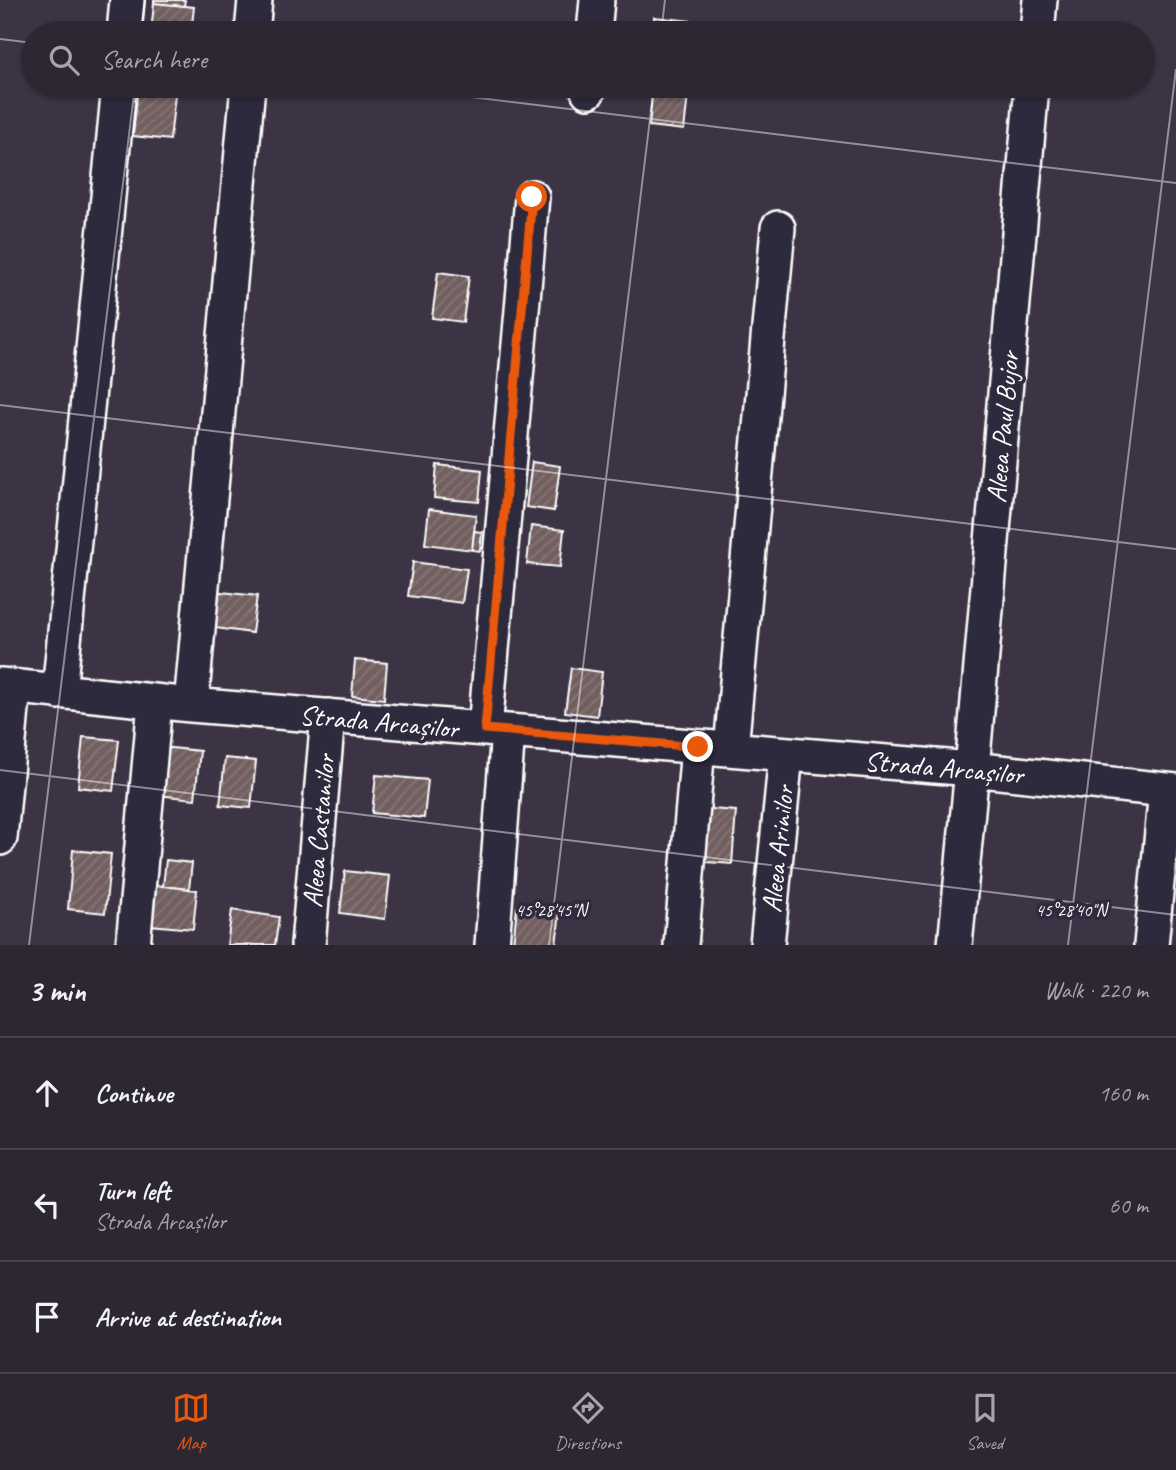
<!DOCTYPE html>
<meta charset="utf-8">
<style>
:root{--surface:#2d2733;--page:#39333f;--text:#f1f3f6;--muted:#a7a5ac;--line:#48444e;--accent:#ea580c}
body{margin:0;font-family:Caveat,sans-serif;background:var(--page);color:var(--text)}
.stop{position:absolute;width:21px;height:21px;margin:-16px;border:5px solid #ea580c;border-radius:50%;background:#fff}
.stop.end{background:#ea580c;border-color:#fff;box-shadow:0 2px 7px #0008}
.list{margin:0;padding:0;list-style:none}
h2{display:flex;justify-content:space-between;align-items:center;height:91px;margin:0;padding:0 28px;font-size:30px}
h2 small{font-size:23px;font-weight:400;color:var(--muted)}
.list li{display:grid;grid-template-columns:46px 1fr auto;gap:21px;align-items:center;box-sizing:border-box;height:112px;padding:0 28px;border-top:2px solid var(--line)}
.list b{display:block;font-size:26px;white-space:nowrap}
.list p{margin:0;font-size:23px;white-space:nowrap;color:var(--muted)}
.list em{font-size:23px;font-style:normal;color:var(--muted)}
.icon{flex:none;width:38px;height:38px;fill:none;stroke:currentColor;stroke-width:2;stroke-linecap:round;stroke-linejoin:round}
.map{position:relative;flex:none;width:1176px;height:945px;overflow:hidden}
.search{position:absolute;background:var(--surface);box-shadow:0 2px 5px #0004;left:21px;right:21px;top:21px;height:77px;display:flex;align-items:center;gap:18px;box-sizing:border-box;padding:0 24px;border-radius:38px;color:var(--muted);font-size:26px}
.sheet{height:427px;background:var(--surface)}
nav{display:flex;justify-content:space-around;align-items:center;box-sizing:border-box;height:98px;border-top:2px solid var(--line);background:var(--surface);font-size:19px;color:var(--muted)}
nav a{display:grid;justify-items:center;gap:4px}
nav .on{color:var(--accent)}
.map>svg:first-child{display:block}
</style>
<div class="map">
<svg width="1176" height="945" viewBox="0 0 1176 945">
<defs>
<pattern id="building-hatch" width="6" height="6" patternUnits="userSpaceOnUse" patternTransform="scale(1.75)"><rect width="6" height="6" fill="#725e5f"/><path d="M-1 1l2-2M0 6l6-6M5 7l2-2" fill="none" stroke="#877677"/></pattern>
</defs>
<rect width="100%" height="100%" fill="#3c3444"/>
<filter id="ink" filterUnits="userSpaceOnUse"><feTurbulence type="fractalNoise" baseFrequency=".0143" numOctaves="2"/><feDisplacementMap in="SourceGraphic" scale="14" xChannelSelector="R" yChannelSelector="G"/><feConvolveMatrix kernelMatrix="1 2 1 2 8 2 1 2 1" color-interpolation-filters="sRGB"/></filter>
<g filter="url(#ink)">
<path fill="url(#building-hatch)" stroke="#fff" stroke-width="2" d="M154,0H185L184,6L154,3Z
M154,3L194,7L191,33H151Z
M654,17L701,22L700,33H653Z
M632,26L653,28V33H631Z
M138,86H176L170,140L133,136Z
M653,86H689L684,130L649,126Z
M438,272L469,276L463,322L432,318Z
M532,462L560,466L554,511L526,507Z
M437,465L482,470L479,502L434,498Z
M429,509L476,515L472,550L425,544Z
M531,526L564,530L560,567L527,564Z
M474,531L482,532L480,551L472,550Z
M413,562L467,569L462,603L408,596Z
M212,591L257,596L252,633L208,627Z
M355,660L387,663L384,699L352,696Z
M571,668L602,672L597,716L565,712Z
M83,737L119,740L113,791L78,787Z
M162,747L200,751L195,799L157,795Z
M225,758L256,761L251,808L220,805Z
M376,775L428,780L424,818L372,813Z
M698,808L736,811L732,864L694,861Z
M73,850L111,854L105,913L68,909Z
M166,860L192,863L189,889L163,886Z
M345,871L390,876L385,919L340,913Z
M155,885L197,890L193,929L150,925Z
M517,907L560,912L556,945H513Z
M232,910L279,917L275,945H227Z"/>
<g fill="none" stroke-linecap="round" stroke-linejoin="round">
<g stroke="#fff" stroke-width="38">
<path id="minor" d="M124,33L127,0
M252,33L255,0
M594,33L597,0
M1037,33L1040,0
M588,91L589,86
M0,685L191,705L972,769L1176,791
M59,692L119,86
M191,705L248,86
M485,729L532,197
M731,749L778,228
M0,838L14,687
M133,945L155,702
M308,945L328,716
M492,945L508,731
M681,945L698,747
M767,945L786,754
M955,945L972,769L1032,86
M1151,945L1166,790"/>
</g>
<use href="#minor" stroke="#2f2a3d" stroke-width="33"/>
</g>
</g>
<g fill="none" stroke-linecap="round" stroke-linejoin="round" filter="url(#ink)">
<path stroke="#ea580c" stroke-width="9" d="M532,197L485,729L698,747"/>
</g>
<path fill="none" stroke="#fff" stroke-width="2" stroke-opacity="0.45" d="M141,33L145,0M661,33L665,0M0,39L33,43M380,86L1176,183M0,405L1176,549M0,770L1176,915M29,945L135,86M549,945L654,86M1068,945L1176,69"/>
<g text-anchor="middle" stroke-width="7" stroke-linejoin="round" paint-order="stroke">
<g font-size="28" fill="#fff" stroke="#2f2a3d">
<text transform="translate(1002 427) rotate(-85)" y="10">Aleea Paul Bujor</text>
<text transform="translate(379 721) rotate(5)" y="10">Strada Arcașilor</text>
<text transform="translate(944 767) rotate(5)" y="10">Strada Arcașilor</text>
<text transform="translate(318 831) rotate(-85)" y="10">Aleea Castanilor</text>
<text transform="translate(777 849) rotate(-84)" y="10">Aleea Arinilor</text>
</g>
</g>
<g font-size="18" text-anchor="middle" fill="#fff" stroke="#2f2a3d" stroke-width="7" stroke-linejoin="round" paint-order="stroke">
<text x="551" y="916">45°28'45"N</text>
<text x="1071" y="916">45°28'40"N</text>
</g>
</svg>
<div class="stop" style="left:532px;top:197px"></div>
<div class="stop end" style="left:698px;top:747px"></div>
<div class="search"><svg class="icon" aria-label="search" viewBox="0 0 24 24"><circle cx="10" cy="10" r="6"/><path d="M15 15l6 6"/></svg>Search here</div>
</div>
<section class="sheet">
<h2>3 min<small>Walk · 220 m</small></h2>
<ul class="list">
<li><svg class="icon" aria-label="ahead" viewBox="0 0 24 24"><path d="M12 20V5M6 11l6-6 6 6"/></svg><div><b>Continue</b></div><em>160 m</em></li>
<li><svg class="icon" aria-label="left" viewBox="0 0 24 24"><path d="M17 20v-9H6M10 6l-5 5 5 5"/></svg><div><b>Turn left</b><p>Strada Arcașilor</p></div><em>60 m</em></li>
<li><svg class="icon" aria-label="arrive" viewBox="0 0 24 24"><path d="M6 21V4h12l-3 4 3 4H6"/></svg><div><b>Arrive at destination</b></div></li>
</ul>
</section>
<nav>
<a class="on"><svg class="icon" aria-label="map" viewBox="0 0 24 24"><path d="M3 6l6-2 6 2 6-2v14l-6 2-6-2-6 2zM9 4v14M15 6v14"/></svg>Map</a>
<a><svg class="icon" aria-label="directions" viewBox="0 0 24 24"><path d="M12 3l9 9-9 9-9-9zM9 14v-3h6M13 9l2 2-2 2"/></svg>Directions</a>
<a><svg class="icon" aria-label="saved" viewBox="0 0 24 24"><path d="M7 4h10v16l-5-4-5 4z"/></svg>Saved</a>
</nav>
